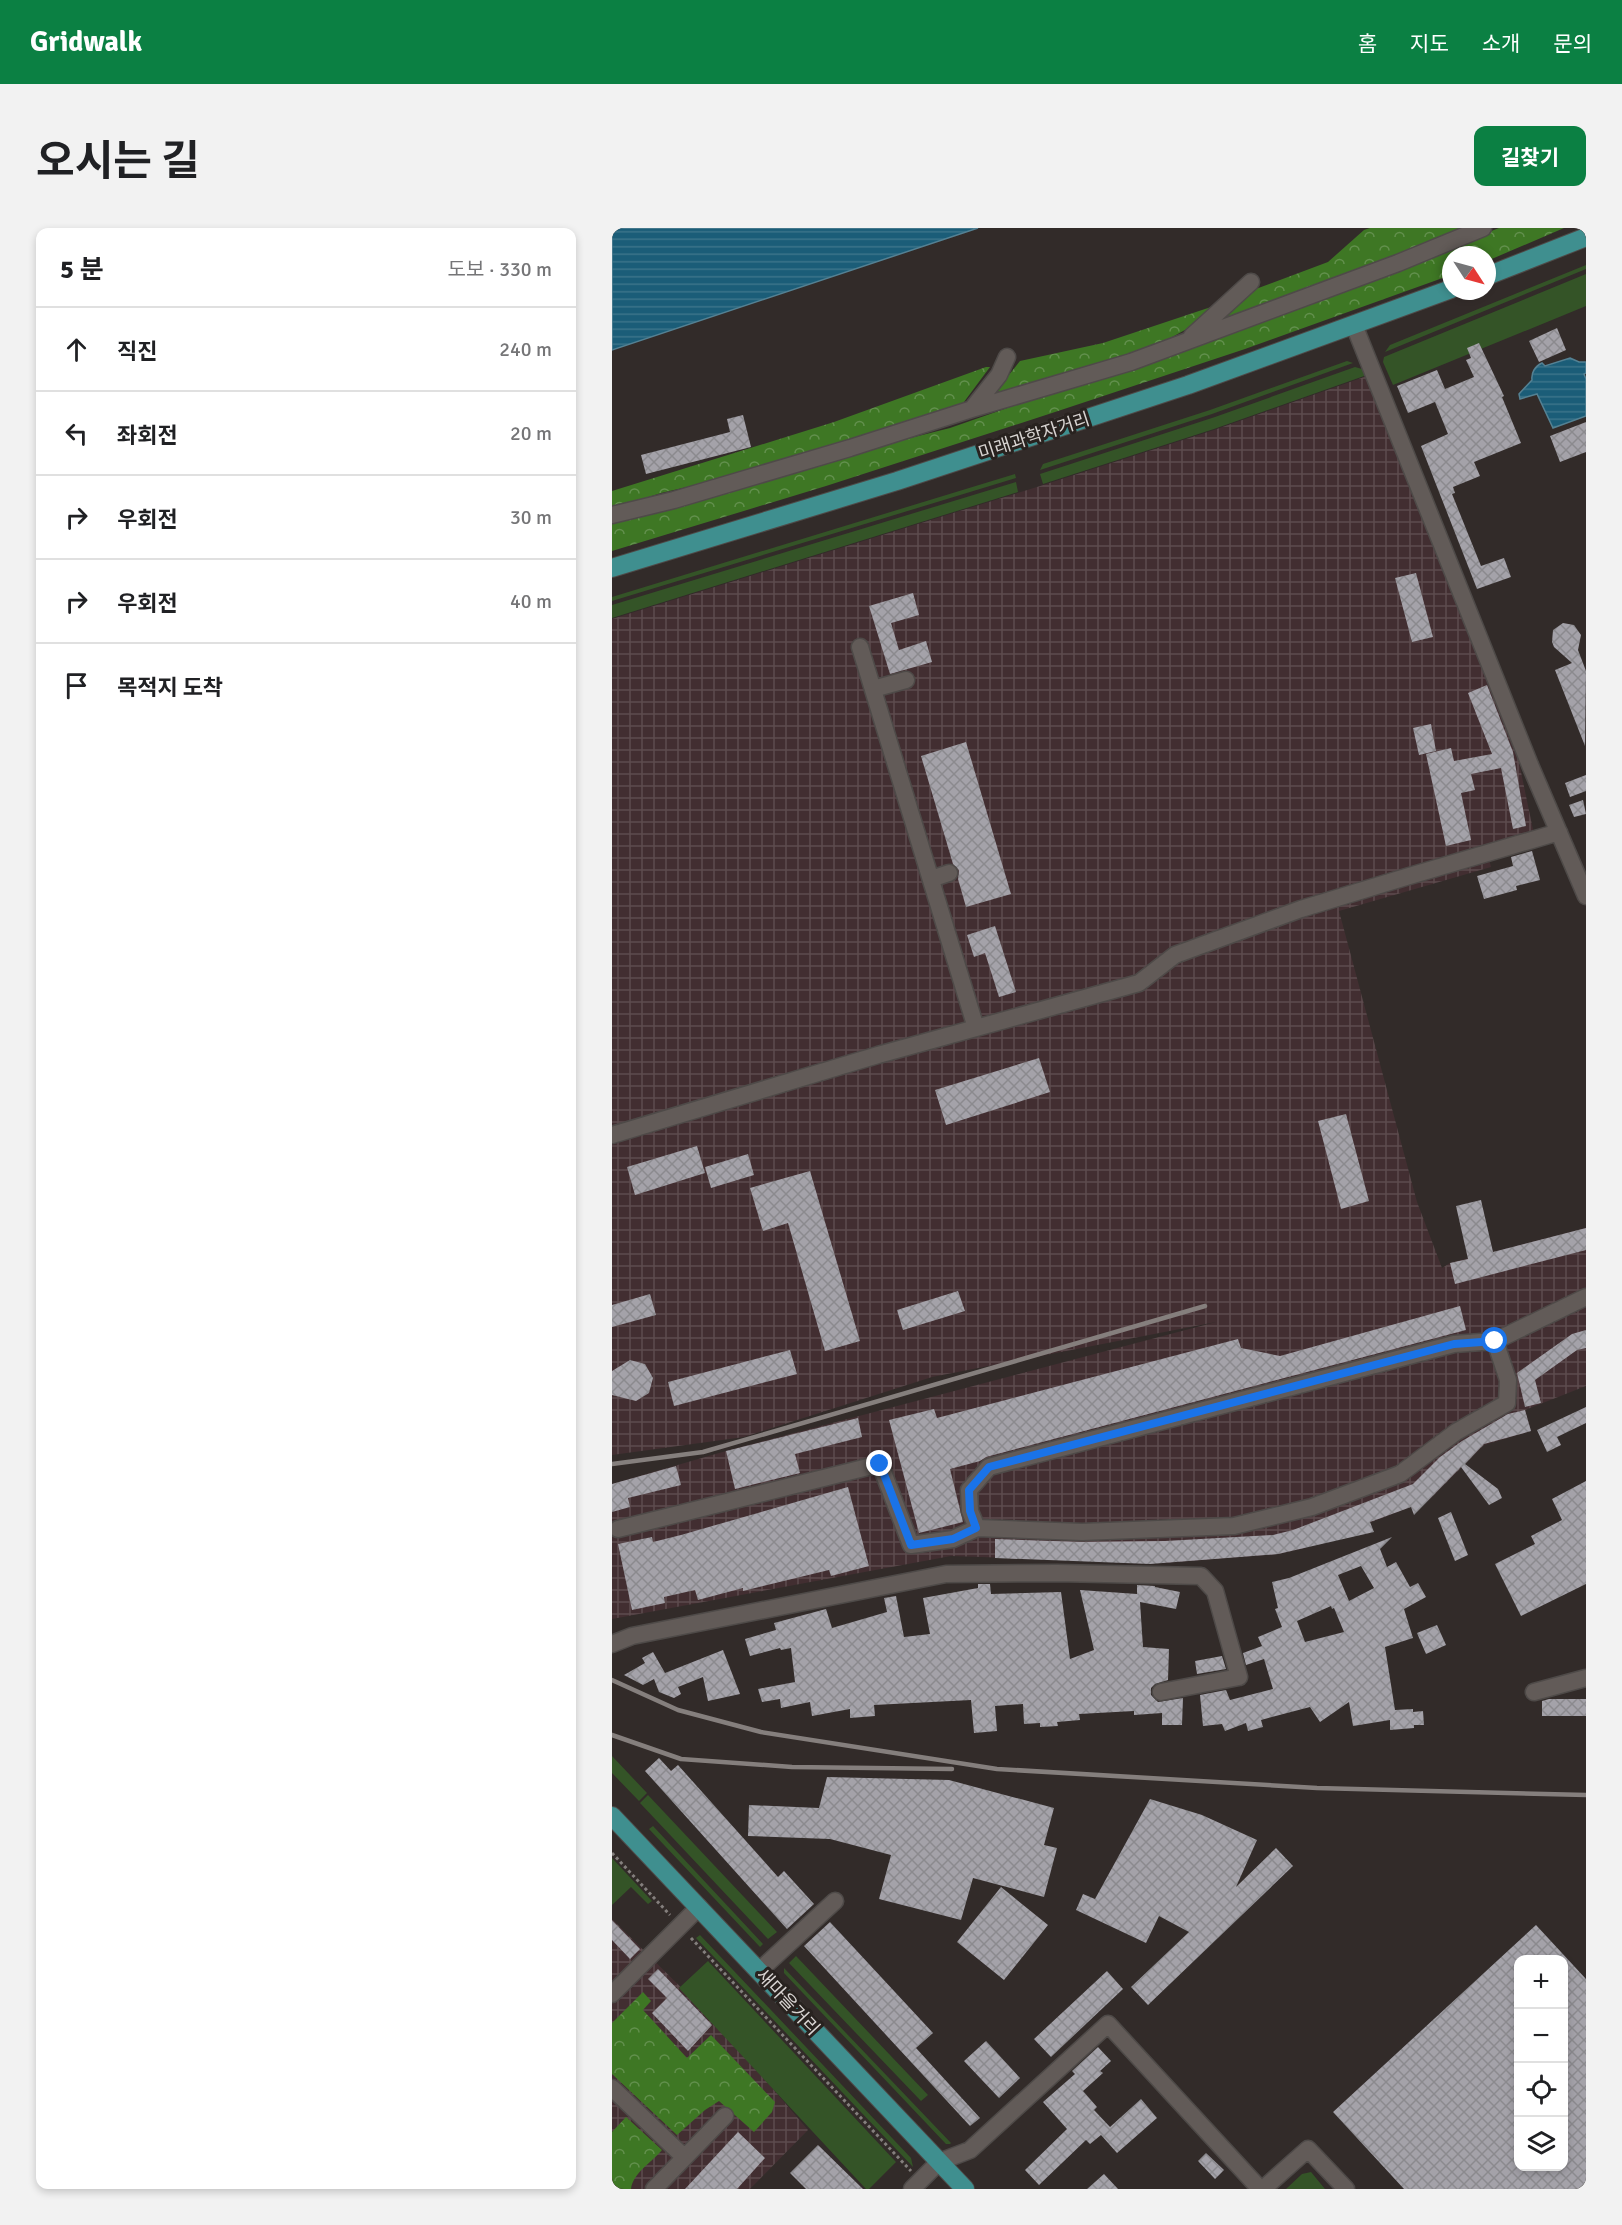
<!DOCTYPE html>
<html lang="ko">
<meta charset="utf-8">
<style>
:root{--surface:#fff;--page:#f2f2f2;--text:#202124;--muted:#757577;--line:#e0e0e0;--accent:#0b8043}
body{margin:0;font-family:Signika,"Noto Sans KR",sans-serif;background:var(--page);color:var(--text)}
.controls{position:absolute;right:18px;bottom:18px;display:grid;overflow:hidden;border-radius:12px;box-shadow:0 3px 9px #0003}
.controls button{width:54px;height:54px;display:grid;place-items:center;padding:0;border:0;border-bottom:2px solid var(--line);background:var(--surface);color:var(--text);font:30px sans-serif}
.compass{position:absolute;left:830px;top:18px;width:54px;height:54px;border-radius:50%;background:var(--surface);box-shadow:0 3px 9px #0003;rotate:126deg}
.stop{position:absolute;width:18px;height:18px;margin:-14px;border:4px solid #1a73e8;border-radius:50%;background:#fff}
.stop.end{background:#1a73e8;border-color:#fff;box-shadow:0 2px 6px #0008}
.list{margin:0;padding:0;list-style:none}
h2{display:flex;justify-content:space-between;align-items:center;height:78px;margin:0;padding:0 24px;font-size:26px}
h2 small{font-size:20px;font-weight:400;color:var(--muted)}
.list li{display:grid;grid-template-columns:39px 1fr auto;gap:18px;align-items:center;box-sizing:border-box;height:84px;padding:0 24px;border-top:2px solid var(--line)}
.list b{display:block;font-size:22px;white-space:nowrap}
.list em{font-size:20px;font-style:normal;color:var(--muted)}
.icon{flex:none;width:33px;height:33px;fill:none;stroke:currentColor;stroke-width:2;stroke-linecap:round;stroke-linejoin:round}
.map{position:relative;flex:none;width:974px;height:1961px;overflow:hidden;border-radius:12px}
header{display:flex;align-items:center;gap:36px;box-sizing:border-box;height:84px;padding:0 30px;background:var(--accent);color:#fff}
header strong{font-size:28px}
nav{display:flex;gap:33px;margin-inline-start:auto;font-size:21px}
.intro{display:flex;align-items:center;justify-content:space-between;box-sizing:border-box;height:144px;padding:0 36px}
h1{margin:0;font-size:42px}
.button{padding:15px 27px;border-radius:12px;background:var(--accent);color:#fff;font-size:21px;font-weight:700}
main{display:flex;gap:36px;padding:0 36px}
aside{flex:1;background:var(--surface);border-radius:12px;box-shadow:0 3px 9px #0003}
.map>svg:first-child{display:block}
</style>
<header>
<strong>Gridwalk</strong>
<nav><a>홈</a><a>지도</a><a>소개</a><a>문의</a></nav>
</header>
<div class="intro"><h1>오시는 길</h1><a class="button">길찾기</a></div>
<main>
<aside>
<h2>5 분<small>도보 · 330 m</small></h2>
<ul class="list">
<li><svg class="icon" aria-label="ahead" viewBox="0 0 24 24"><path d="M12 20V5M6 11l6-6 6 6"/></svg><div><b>직진</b></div><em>240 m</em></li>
<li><svg class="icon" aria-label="left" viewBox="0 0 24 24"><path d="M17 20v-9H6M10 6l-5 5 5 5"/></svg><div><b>좌회전</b></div><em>20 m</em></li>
<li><svg class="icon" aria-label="right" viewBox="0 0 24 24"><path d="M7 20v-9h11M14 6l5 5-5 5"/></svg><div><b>우회전</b></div><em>30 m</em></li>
<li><svg class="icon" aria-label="right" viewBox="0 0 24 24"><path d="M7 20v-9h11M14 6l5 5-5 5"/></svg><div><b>우회전</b></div><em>40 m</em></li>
<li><svg class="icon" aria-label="arrive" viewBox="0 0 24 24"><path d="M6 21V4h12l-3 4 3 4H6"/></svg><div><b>목적지 도착</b></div></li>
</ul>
</aside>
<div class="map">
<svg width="974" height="1961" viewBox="0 0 974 1961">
<defs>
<pattern id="industrial-grid" width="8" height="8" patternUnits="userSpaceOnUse" patternTransform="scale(1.5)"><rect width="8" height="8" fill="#422e31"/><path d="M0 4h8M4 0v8" fill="none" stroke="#5d4b4e"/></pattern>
<pattern id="forest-crowns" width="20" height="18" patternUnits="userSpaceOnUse" patternTransform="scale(1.5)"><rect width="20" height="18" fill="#3e7724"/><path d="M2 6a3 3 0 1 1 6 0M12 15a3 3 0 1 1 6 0" fill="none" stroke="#62904d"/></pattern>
<pattern id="water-rules" width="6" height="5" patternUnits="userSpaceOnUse" patternTransform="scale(1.5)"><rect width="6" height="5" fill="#1b5d78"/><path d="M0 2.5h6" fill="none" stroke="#3b738a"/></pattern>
<pattern id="building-cross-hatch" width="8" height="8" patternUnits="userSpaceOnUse" patternTransform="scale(1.5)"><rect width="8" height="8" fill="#a4a2a9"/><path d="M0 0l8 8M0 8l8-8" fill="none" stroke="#8b8a8e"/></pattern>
</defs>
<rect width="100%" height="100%" fill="#322b29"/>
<path fill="url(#industrial-grid)" d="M755,148L904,520L924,616L877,631L879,639L727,683L805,974L830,1040L838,1035L974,1000V1158L913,1182L919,1203L872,1217L817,1272L689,1321L666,1326L552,1335L339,1328L0,1391V1256L114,1223L604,1094L320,1149L132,1209L0,1227V391L425,259L602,202Z
M0,1691L105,1795L196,1902L138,1961H0Z"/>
<path fill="#345427" d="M974,37V41L773,124L778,117Z
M974,46V78L781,157L771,134L772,129Z
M735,133L741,135L600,186L428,242L431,236L598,182Z
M743,139L750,141L755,147L602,201L431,256L428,246L603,189Z
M403,246L404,250L0,373V369Z
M404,254L406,264L0,390V377Z
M0,1528L35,1565L27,1573L0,1545Z
M36,1567L165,1704L156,1711L28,1575Z
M41,1598L151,1716L148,1719L37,1601Z
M0,1630L40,1673L36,1676L19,1659L0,1677Z
M88,1707L299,1930L301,1939L84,1710Z
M184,1728L316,1867L309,1873L177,1735Z
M96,1733L284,1934L257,1961H254L67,1760Z
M172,1740L339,1915L338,1916H334L172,1745Z
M699,1944L713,1961H674L690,1946Z"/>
<path fill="url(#forest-crowns)" d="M758,0H853L805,20L597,98L641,62L716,34L752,2Z
M887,0H952L875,33V27H839V47L633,121L440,185L214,258L0,323V290L239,225L338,200L691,77Z
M599,79L580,98L537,122L377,172L408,133L491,115Z
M374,139H378L349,178L144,243L49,265L0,281V263L222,194Z
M31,1764L39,1773L31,1782L75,1830L99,1807L163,1874L160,1884L142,1904L107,1873L93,1882L65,1907L0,1846V1795Z
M14,1889L50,1922C40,1934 21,1945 19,1961H0V1904Z"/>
<path fill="url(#water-rules)" stroke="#548193" stroke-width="1.5" d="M0,0H366L0,122Z
M958,130L967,134H974V145L972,146L974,151V188L941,200L925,166L908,171L907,166L920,152C919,145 923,138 930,135L933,138Z"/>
<path fill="url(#building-cross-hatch)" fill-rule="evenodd" d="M945,100L954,122L927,134L917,113Z
M867,115L892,168L890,169L909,215L862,234L868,248L841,259L843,265L840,266L869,338L892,330L899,349L865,361L809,218L836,206L823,174L796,185L785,158L825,142L833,161L862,149L854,132L859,130L855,120Z
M131,187L139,219L34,246L29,227L118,204L115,191Z
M974,194V224L948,234L938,208Z
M804,345L821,409L800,414L783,350Z
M301,365L307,387L279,395L287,422L314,413L320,434L278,446L257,378Z
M951,395L962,397L969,407L966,422L974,443L973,518L943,442L960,435L942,419L940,414L941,402Z
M875,457L901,524L914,598L901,601L889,540L859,546L863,562L849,565L859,612L834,618L814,526L839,520L842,533L880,526L856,465Z
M819,496L824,523L807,527L801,500Z
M354,514L399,666L354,679L346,651L347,642L341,636L309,528Z
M974,547V563L958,569L953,555Z
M971,572L974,586L962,589L957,577Z
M920,623L928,652L904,658L905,662L872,671L865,648L901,638L899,629Z
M383,698L404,764L387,769L373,725L362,729L355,707Z
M427,830L438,864L334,897L323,862Z
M734,886L757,973L729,981L706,893Z
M85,918L93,945L23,967L15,939Z
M136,926L142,947L99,960L93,939Z
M198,943L248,1113L213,1123L176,995L151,1003L138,960Z
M869,972L881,1024L974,1000V1022L843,1056L838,1035L856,1031L844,978Z
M346,1063L353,1083L291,1102L285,1082Z
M38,1066L44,1087L0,1099V1077Z
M848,1078L854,1102L374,1229L368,1233L338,1241L351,1294L307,1305L277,1192L322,1181L325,1190L626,1111L629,1120L668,1128Z
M974,1102V1120L965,1122L923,1152L929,1175L913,1179L905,1145L960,1106Z
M178,1122L185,1146L62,1178L56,1154Z
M18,1132L33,1136L41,1150L37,1165L24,1173L0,1167V1143Z
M974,1179V1195L945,1209L949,1217L935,1224L925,1202Z
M913,1182L919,1203L872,1216L853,1236L886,1261L890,1270L877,1277L849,1239L802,1287L799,1279L758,1294L762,1304L666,1326L538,1336L383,1330V1311L470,1314L553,1313L661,1307L681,1302L801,1256L828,1229L850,1213L896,1186Z
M246,1190L250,1209L183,1226L188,1245L123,1261L114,1223Z
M64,1238L69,1257L16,1270L18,1279L0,1284V1256Z
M974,1253V1356L909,1388L883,1336L923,1316L919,1308L950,1292L940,1271Z
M236,1259L257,1338L219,1348L217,1342L131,1363V1360L86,1372L83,1362L52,1369L53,1375L20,1382L6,1316L40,1309L41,1314L69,1307Z
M839,1284L856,1327L843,1333L826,1290Z
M780,1309L768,1321L775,1339L784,1334L798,1359L806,1355L814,1369L792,1381L801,1410L773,1419L783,1482L801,1481V1484L811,1483L812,1497H802V1500L778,1502V1492L741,1498L737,1474L708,1494L698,1479L649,1492L651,1499L636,1503L634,1495L613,1503L610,1496L591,1498L588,1467L614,1462L618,1472L661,1461L652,1431L634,1437L631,1425L650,1418L646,1409L670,1399L663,1381L666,1380L660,1354L677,1350ZM749,1338L762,1360L737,1373L726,1347ZM719,1378L720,1381L722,1380L732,1404L693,1414L685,1393Z
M366,1356H378L379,1366L449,1364L458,1431L482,1422L468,1362L525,1366V1357L543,1358V1359L568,1364L564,1381L528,1374L531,1419L557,1421L556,1452L543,1456L539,1460V1467L546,1474L571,1470L570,1497H550V1485L522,1487V1483L467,1486L468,1492L445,1494L446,1498L428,1499V1495L412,1496L411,1476L383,1478L385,1503L362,1505L359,1472L262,1477L263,1488L238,1490V1481L200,1488L198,1474L169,1480L168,1471L150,1474L146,1461L183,1454L179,1420L169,1422L168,1420L138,1428L133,1411L164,1402L162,1395L214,1381L220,1400L275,1384L272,1370L284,1368L292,1409L318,1406L311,1370L366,1360Z
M825,1397L834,1417L814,1426L805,1405Z
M111,1422L128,1466L96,1473L91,1449L66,1459L69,1466L62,1470L47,1464L42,1451L31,1457L12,1447L33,1435L30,1430L41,1424L53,1445Z
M610,1428L614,1441L585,1446L583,1433Z
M937,1471H974V1488H930V1473Z
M47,1530L59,1543L66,1537L166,1649L172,1643L202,1676L175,1701L33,1543Z
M215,1549L337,1552L442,1580L432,1617L445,1620L432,1669L361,1650L349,1692L267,1671L279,1627L218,1611L136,1608L137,1577L207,1580Z
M538,1571L590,1587L645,1612L624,1659L664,1620L681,1638L536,1777L519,1759L577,1704L547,1688L534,1715L464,1682L471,1666L483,1671Z
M389,1659L436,1697L392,1752L345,1714Z
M0,1692L28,1721L18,1731L0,1712Z
M218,1694L321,1805L304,1820L368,1890L358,1898L192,1718Z
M924,1697L974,1751V1961H792L721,1884ZM906,1731H951V1938H906Z
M46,1741L100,1797L76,1823L40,1785L55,1770L36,1751Z
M495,1743L511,1761L439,1829L422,1811Z
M374,1813L408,1850L387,1870L352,1833Z
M486,1819L499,1833L488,1843L491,1845L471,1863L485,1879L482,1882L498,1899L529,1871L545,1890L505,1925L489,1907L478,1916L474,1912L427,1957L413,1942L455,1901L431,1874L463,1846L460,1843Z
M126,1904L153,1930L125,1961H73Z
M206,1917L251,1961H194L178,1945Z
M594,1925L612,1942L603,1951L586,1933Z
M492,1946L506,1961H475Z"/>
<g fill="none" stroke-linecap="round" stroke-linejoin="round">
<g stroke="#4e4a48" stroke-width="19">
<path id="minor" d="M742,97L918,537L974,668
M580,108L639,54
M360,181L387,147L395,129
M0,287L62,272L238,220L360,181L519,134L786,35L871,0
M248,419L364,800
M261,461L294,452
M319,651L337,645
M0,907L266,827L527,755L563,727L689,681L794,649L947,604
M365,1300L470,1304L622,1298L700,1279L788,1246L844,1204L895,1175L896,1152L883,1113
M6,1301L268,1236L299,1317L341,1311L365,1300L358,1283L357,1262L377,1239L842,1116L883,1113L974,1069
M0,1416L20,1408L334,1346L445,1345L589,1348L603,1363L627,1449L549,1464
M922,1464L974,1450
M147,1743L223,1673
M0,1766L87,1679
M0,1860L72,1929
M42,1961L113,1888
M300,1961L327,1934L358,1922L496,1796L648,1961
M651,1961L696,1921L734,1961"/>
</g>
<g stroke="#4e4a48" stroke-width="20">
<path id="major" d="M875,48L974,9
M0,340L285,253L576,157L839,61
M0,1588L353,1961"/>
</g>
<path stroke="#847f7d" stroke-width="3" stroke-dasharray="3 3" stroke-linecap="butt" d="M0,1625L58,1687
M79,1710L299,1943"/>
<use href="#minor" stroke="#625b58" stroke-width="16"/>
<use href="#major" stroke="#3f8f8f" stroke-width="18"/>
<path stroke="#857f7d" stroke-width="4.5" d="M0,1236L91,1224L593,1078
M0,1452L66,1482L149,1504L385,1541L705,1560L974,1567
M0,1507L69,1531L180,1539L340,1541"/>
</g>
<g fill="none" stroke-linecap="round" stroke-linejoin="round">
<path stroke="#1a73e8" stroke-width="8" d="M268,1236L299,1317L341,1311L364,1300L358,1283L357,1262L377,1239L842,1116L883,1113"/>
</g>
<g text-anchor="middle" stroke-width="6" stroke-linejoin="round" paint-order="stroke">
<g font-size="18" fill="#d8d4d2" stroke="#28221f">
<text transform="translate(422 208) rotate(-18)" y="6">미래과학자거리</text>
<text transform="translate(176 1774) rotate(47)" y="6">새마을거리</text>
</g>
</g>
</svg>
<div class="controls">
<button>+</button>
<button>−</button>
<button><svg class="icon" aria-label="locate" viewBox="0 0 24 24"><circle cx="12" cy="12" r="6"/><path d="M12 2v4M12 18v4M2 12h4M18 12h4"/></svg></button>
<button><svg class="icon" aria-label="layers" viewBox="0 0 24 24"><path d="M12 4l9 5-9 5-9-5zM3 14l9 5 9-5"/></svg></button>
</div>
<svg class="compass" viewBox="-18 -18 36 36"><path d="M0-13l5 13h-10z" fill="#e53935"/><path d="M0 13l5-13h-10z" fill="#757577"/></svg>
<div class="stop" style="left:883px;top:1113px"></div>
<div class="stop end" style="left:268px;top:1236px"></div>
</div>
</main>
